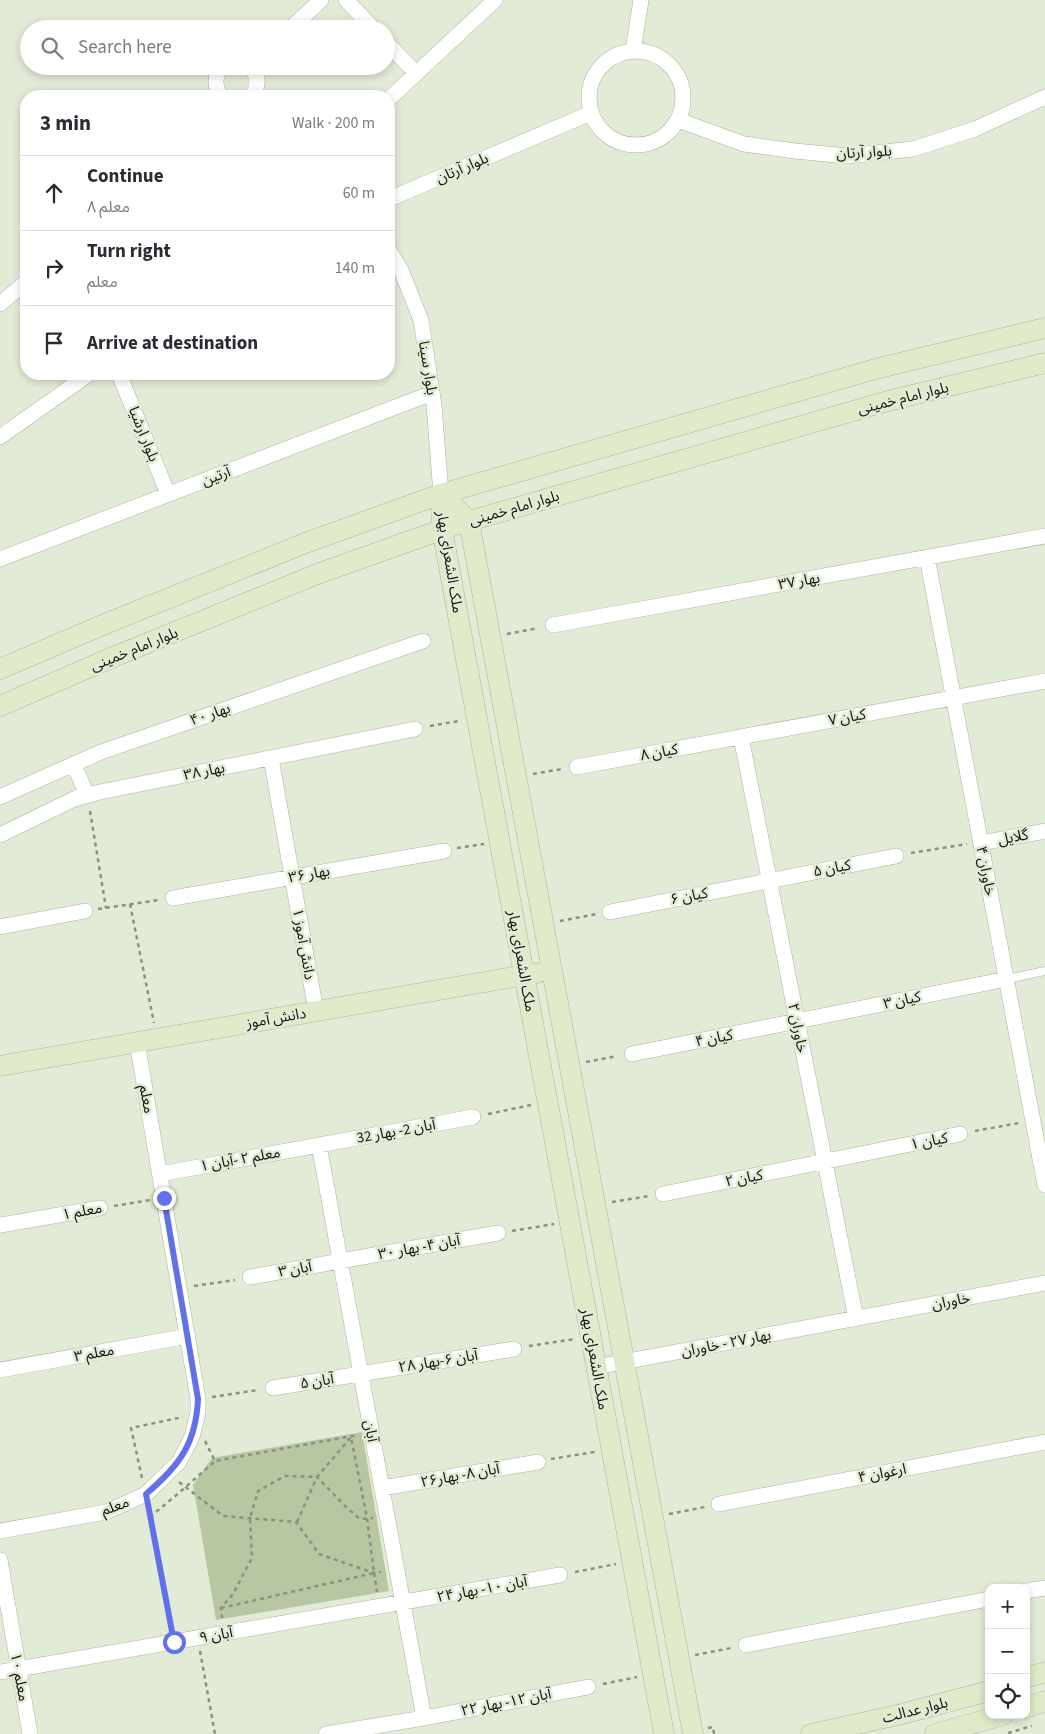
<!DOCTYPE html>
<meta charset="utf-8">
<style>
:root{--surface:#fff;--page:#f2f2f3;--text:#2b2b33;--muted:#7c7c81;--line:#e1e1e2}
body{margin:0;font-family:"Source Sans 3","Noto Sans Arabic",sans-serif;background:var(--page);color:var(--text)}
.controls{position:absolute;right:15px;bottom:15px;display:grid;overflow:hidden;border-radius:10px;box-shadow:0 2px 8px #0003}
.controls button{width:45px;height:45px;display:grid;place-items:center;padding:0;border:0;border-bottom:1px solid var(--line);background:var(--surface);color:var(--text);font:25px sans-serif}
.stop{position:absolute;width:15px;height:15px;margin:-11px;border:4px solid #6371e9;border-radius:50%;background:#fff}
.stop.end{background:#6371e9;border-color:#fff;box-shadow:0 1px 5px #0008}
.list{margin:0;padding:0;list-style:none}
h2{display:flex;justify-content:space-between;align-items:center;height:65px;margin:0;padding:0 20px;font-size:21px}
h2 small{font-size:16px;font-weight:400;color:var(--muted)}
.list li{display:grid;grid-template-columns:32px 1fr auto;gap:15px;align-items:center;box-sizing:border-box;height:75px;padding:0 20px;border-top:1px solid var(--line)}
.list b{display:block;font-size:19px;white-space:nowrap}
.list p{margin:0;font-size:16px;white-space:nowrap;color:var(--muted)}
.list em{font-size:16px;font-style:normal;color:var(--muted)}
.icon{flex:none;width:28px;height:28px;fill:none;stroke:currentColor;stroke-width:2;stroke-linecap:round;stroke-linejoin:round}
.map{position:relative;flex:none;width:1045px;height:1734px;overflow:hidden}
.search{position:absolute;background:var(--surface);box-shadow:0 2px 8px #0003;left:20px;top:20px;width:375px;height:55px;display:flex;align-items:center;gap:12px;box-sizing:border-box;padding:0 18px;border-radius:28px;color:var(--muted);font-size:19px}
.panel{position:absolute;background:var(--surface);box-shadow:0 2px 8px #0003;left:20px;top:90px;width:375px;height:290px;border-radius:20px}
.map>svg:first-child{display:block}
</style>
<div class="map">
<svg width="1045" height="1734" viewBox="0 0 1045 1734">
<rect width="100%" height="100%" fill="#e2ebd6"/>
<path fill="#b8c6a2" d="M362,1432L389,1591L216,1620L193,1485L212,1458Z"/>
<g fill="none" stroke-linecap="round" stroke-linejoin="round">
<g stroke="#abb3a0" stroke-width="9">
<path id="lane" d="M1007,979L1045,971"/>
</g>
<g stroke="#abb3a0" stroke-width="16">
<path id="street" d="M346,0L374,29
M290,29L321,0
M386,42L416,73
M633,51L641,0
M589 98a47 47 0 1 1 94 0a47 47 0 1 1-94 0Z
M250,66C259,76 259,86 252,96
M221,96C214,86 214,75 223,66
M389,99L495,0
M678,120L744,144L795,151L847,156L913,149L975,129L1045,97
M389,199L591,113
M389,250L401,270L421,320L434,405L441,494
M0,304L26,282
M119,374L168,494
M0,437L89,374
M927,557L1045,1185
M0,559L432,393
M553,625L1045,536
M741,737L856,1319
M271,758L316,1011
M74,765L87,795
M577,767L1045,681
M0,797L101,752L423,641
M0,835L74,799L100,792L415,729
M981,843L1045,831
M173,898L444,851
M610,912L896,856
M0,927L85,911
M632,1054L1007,979
M319,1145L424,1718
M160,1174L473,1117
M663,1194L960,1134
M0,1225L100,1208
M250,1277L498,1233
M596,1367L1045,1283
M0,1370L188,1336
M273,1388L514,1349
M382,1488L538,1462
M719,1504L1045,1442
M0,1531L106,1512L146,1494L179,1462L192,1437L198,1413V1399L137,1042
M0,1560L30,1734
M1026,1591L1045,1588
M746,1645L989,1599
M0,1672L560,1575
M326,1734L424,1718L588,1687"/>
</g>
<g stroke="#abb3a0" stroke-width="21">
<path id="secondary" d="M441,494L469,521L693,1734
M441,494L442,529L664,1734
M0,669L105,624L308,542L441,494L879,368L1045,328
M0,706L118,655L320,573L452,526L888,401L1045,363
M0,1066L537,973
M1026,1678L1045,1672
M1026,1708L1045,1701
M811,1734L898,1715L989,1691
M935,1734L1003,1715"/>
</g>
<path stroke="#8b9182" stroke-width="2.5" stroke-dasharray="4 4" stroke-linecap="butt" d="M507,634L538,628
M430,726L459,721
M533,774L562,769
M90,811L106,908
M457,848L484,844
M911,853L967,844
M130,904L154,1023
M98,909L159,900
M560,921L597,914
M586,1062L617,1056
M488,1114L531,1105
M975,1131L1019,1123
M612,1202L649,1196
M114,1206L150,1200
M512,1231L554,1224
M194,1286L235,1280
M529,1346L575,1339
M212,1397L258,1390
M205,1441L215,1461L358,1435
M551,1459L595,1452
M142,1478L131,1428L183,1417
M179,1482L223,1516L296,1522L319,1554L374,1573L381,1572
M148,1508L171,1628
M669,1514L705,1507
M150,1517L180,1492L215,1461
M297,1522L317,1477L347,1508L360,1519L373,1518
M575,1572L616,1564
M374,1573L377,1592
M221,1608L374,1573L367,1518L351,1437L317,1477L285,1476L258,1491L250,1518L252,1558L233,1594L221,1608L222,1618
M200,1651L215,1734
M695,1655L731,1648
M603,1684L637,1677
M708,1728L713,1727L714,1734
M1008,1733L1032,1726"/>
<use href="#lane" stroke="#fff" stroke-width="8"/>
<use href="#street" stroke="#fff" stroke-width="15"/>
<use href="#secondary" stroke="#dfeac8" stroke-width="20"/>
</g>
<g fill="none" stroke-linecap="round" stroke-linejoin="round">
<path stroke="#6371e9" stroke-width="6" d="M164,1198L198,1399C196,1444 179,1466 146,1494L174,1642"/>
</g>
<g text-anchor="middle" stroke-width="5" stroke-linejoin="round" paint-order="stroke">
<g font-size="15" fill="#161912" stroke="#e2ebd6">
<text transform="translate(864 152) rotate(-3)" y="5">بلوار آرتان</text>
<text transform="translate(462 168) rotate(-23)" y="5">بلوار آرتان</text>
<text transform="translate(428 368) rotate(81)" y="5">بلوار سینا</text>
<text transform="translate(903 398) rotate(-14)" y="5">بلوار امام خمینی</text>
<text transform="translate(144 434) rotate(68)" y="5">بلوار ارشیا</text>
<text transform="translate(216 476) rotate(-21)" y="5">آرتین</text>
<text transform="translate(514 508) rotate(-16)" y="5">بلوار امام خمینی</text>
<text transform="translate(450 562) rotate(81)" y="5">ملک الشعرای بهار</text>
<text transform="translate(799 581) rotate(-10)" y="5">بهار ۳۷</text>
<text transform="translate(134 649) rotate(-22)" y="5">بلوار امام خمینی</text>
<text transform="translate(210 714) rotate(-19)" y="5">بهار ۴۰</text>
<text transform="translate(847 717) rotate(-10)" y="5">کیان ۷</text>
<text transform="translate(659 752) rotate(-10)" y="5">کیان ۸</text>
<text transform="translate(204 771) rotate(-11)" y="5">بهار ۳۸</text>
<text transform="translate(1013 837) rotate(-11)" y="5">گلایل</text>
<text transform="translate(832 868) rotate(-11)" y="5">کیان ۵</text>
<text transform="translate(986 871) rotate(79)" y="5">خاوران ۴</text>
<text transform="translate(309 874) rotate(-10)" y="5">بهار ۳۶</text>
<text transform="translate(689 896) rotate(-11)" y="5">کیان ۶</text>
<text transform="translate(304 944) rotate(80)" y="5">دانش آموز ۱</text>
<text transform="translate(522 961) rotate(80)" y="5">ملک الشعرای بهار</text>
<text transform="translate(902 1000) rotate(-12)" y="5">کیان ۳</text>
<text transform="translate(276 1018) rotate(-10)" y="5">دانش آموز</text>
<text transform="translate(798 1028) rotate(79)" y="5">خاوران ۲</text>
<text transform="translate(714 1038) rotate(-11)" y="5">کیان ۴</text>
<text transform="translate(147 1099) rotate(80)" y="5">معلم</text>
<text transform="translate(396 1131) rotate(-10)" y="5">آبان 2- بهار 32</text>
<text transform="translate(929 1141) rotate(-11)" y="5">کیان ۱</text>
<text transform="translate(240 1159) rotate(-10)" y="5">معلم ۲ -آبان ۱</text>
<text transform="translate(744 1178) rotate(-11)" y="5">کیان ۲</text>
<text transform="translate(82 1211) rotate(-10)" y="5">معلم ۱</text>
<text transform="translate(419 1247) rotate(-10)" y="5">آبان ۴- بهار ۳۰</text>
<text transform="translate(295 1269) rotate(-10)" y="5">آبان ۳</text>
<text transform="translate(951 1301) rotate(-11)" y="5">خاوران</text>
<text transform="translate(726 1343) rotate(-11)" y="5">بهار ۲۷ - خاوران</text>
<text transform="translate(94 1353) rotate(-10)" y="5">معلم ۳</text>
<text transform="translate(595 1359) rotate(80)" y="5">ملک الشعرای بهار</text>
<text transform="translate(438 1361) rotate(-9)" y="5">آبان ۶-بهار ۲۸</text>
<text transform="translate(317 1381) rotate(-9)" y="5">آبان ۵</text>
<text transform="translate(371 1431) rotate(80)" y="5">آبان</text>
<text transform="translate(882 1473) rotate(-11)" y="5">ارغوان ۴</text>
<text transform="translate(460 1475) rotate(-10)" y="5">۲۶آبان ۸- بهار</text>
<text transform="translate(115 1506) rotate(-20)" y="5">معلم</text>
<text transform="translate(482 1589) rotate(-10)" y="5">آبان ۱۰- بهار ۲۴</text>
<text transform="translate(216 1635) rotate(-10)" y="5">آبان ۹</text>
<text transform="translate(20 1677) rotate(80)" y="5">معلم ۱۰</text>
<text transform="translate(506 1702) rotate(-11)" y="5">آبان ۱۲- بهار ۲۲</text>
<text transform="translate(915 1710) rotate(-14)" y="5">بلوار عدالت</text>
</g>
</g>
</svg>
<div class="controls">
<button>+</button>
<button>−</button>
<button><svg class="icon" aria-label="locate" viewBox="0 0 24 24"><circle cx="12" cy="12" r="6"/><path d="M12 2v4M12 18v4M2 12h4M18 12h4"/></svg></button>
</div>
<div class="stop" style="left:174px;top:1642px"></div>
<div class="stop end" style="left:164px;top:1198px"></div>
<div class="search"><svg class="icon" aria-label="search" viewBox="0 0 24 24"><circle cx="10" cy="10" r="6"/><path d="M15 15l6 6"/></svg>Search here</div>
<section class="panel">
<h2>3 min<small>Walk · 200 m</small></h2>
<ul class="list">
<li><svg class="icon" aria-label="ahead" viewBox="0 0 24 24"><path d="M12 20V5M6 11l6-6 6 6"/></svg><div><b>Continue</b><p>معلم ۸</p></div><em>60 m</em></li>
<li><svg class="icon" aria-label="right" viewBox="0 0 24 24"><path d="M7 20v-9h11M14 6l5 5-5 5"/></svg><div><b>Turn right</b><p>معلم</p></div><em>140 m</em></li>
<li><svg class="icon" aria-label="arrive" viewBox="0 0 24 24"><path d="M6 21V4h12l-3 4 3 4H6"/></svg><div><b>Arrive at destination</b></div></li>
</ul>
</section>
</div>
